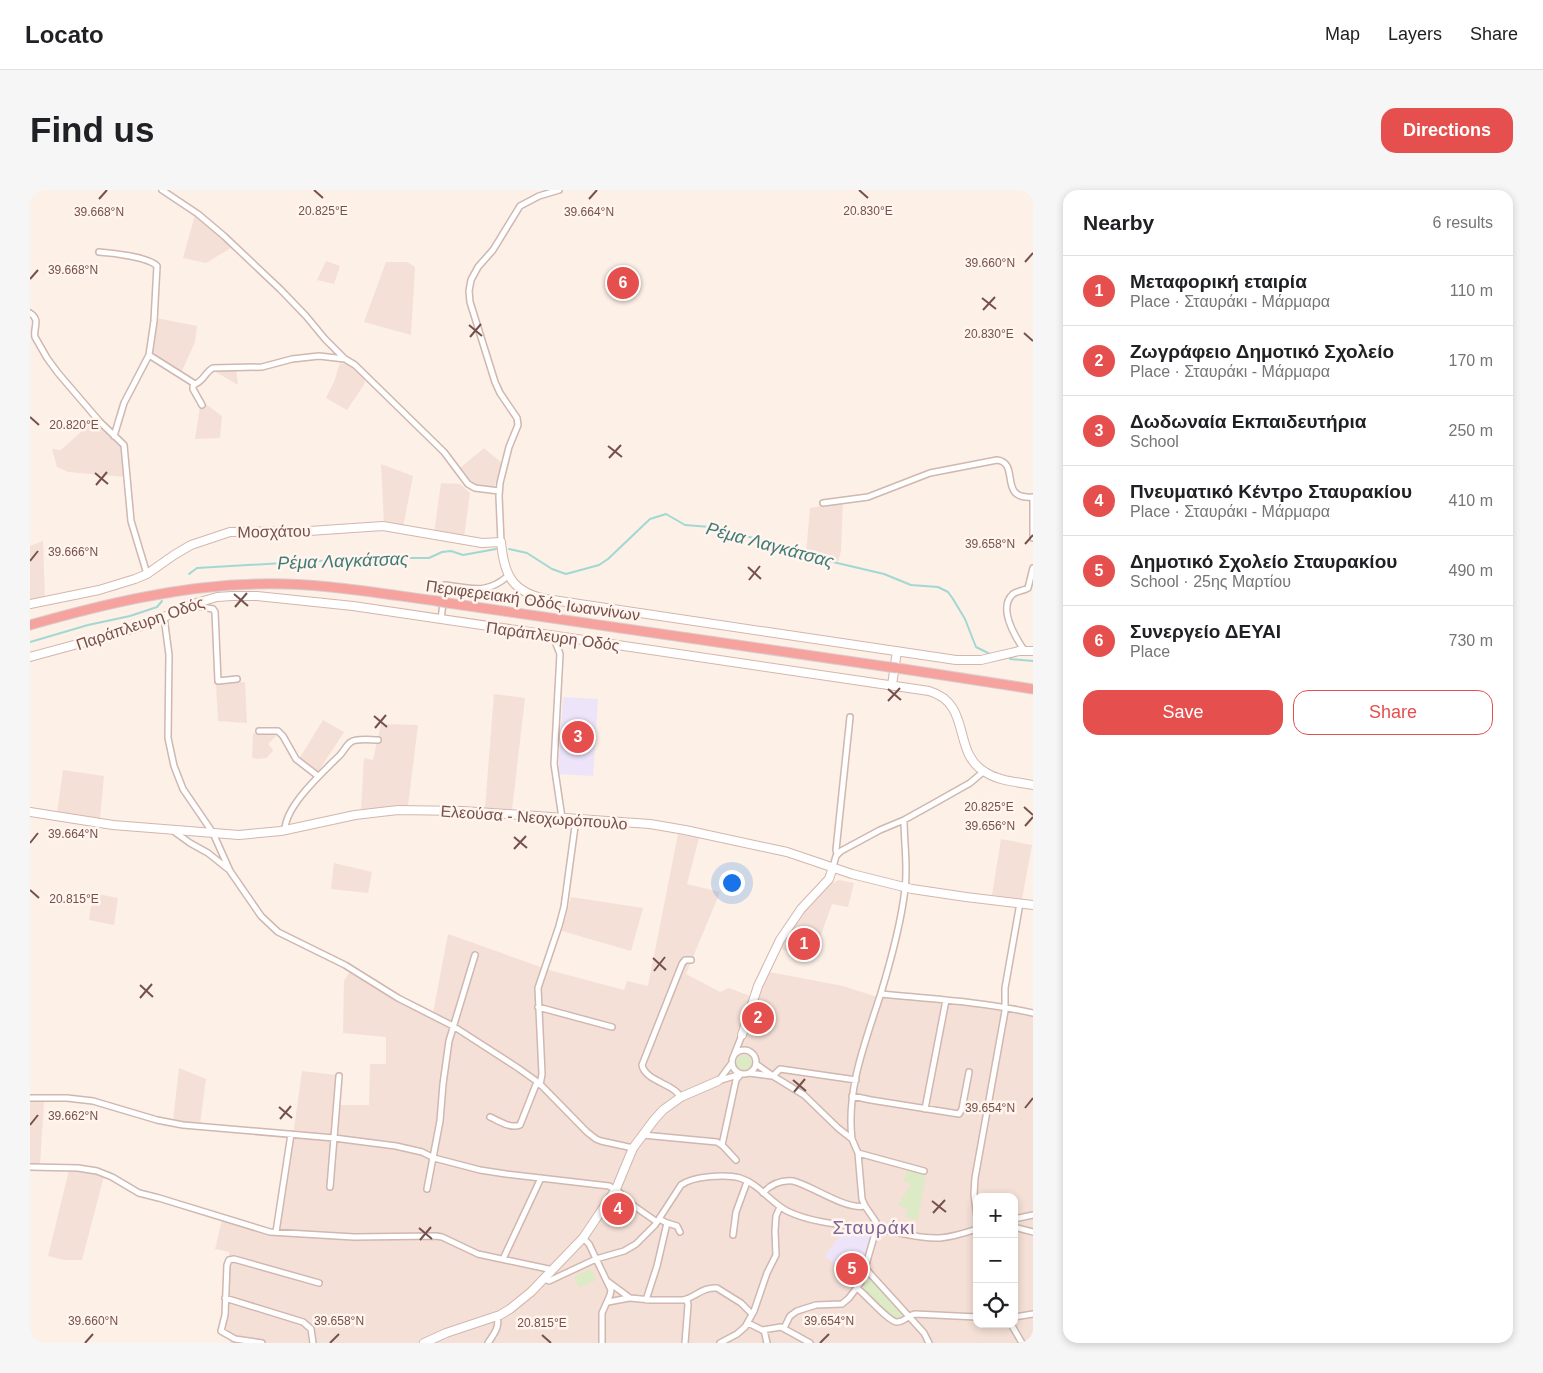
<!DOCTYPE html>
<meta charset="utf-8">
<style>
:root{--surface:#fff;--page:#f6f6f6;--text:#202124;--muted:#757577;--line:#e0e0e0;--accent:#e54f4e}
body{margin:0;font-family:Helvetica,sans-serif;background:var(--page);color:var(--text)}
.controls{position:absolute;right:15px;bottom:15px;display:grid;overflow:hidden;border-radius:10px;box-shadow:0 2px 8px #0003}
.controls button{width:45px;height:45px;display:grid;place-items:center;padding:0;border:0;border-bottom:1px solid var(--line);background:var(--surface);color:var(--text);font:25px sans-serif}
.you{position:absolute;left:701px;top:692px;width:18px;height:18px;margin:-12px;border:4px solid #fff;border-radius:50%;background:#1a73e8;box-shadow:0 0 0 8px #1a73e833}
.badge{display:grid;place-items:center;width:32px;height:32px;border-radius:50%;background:var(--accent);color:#fff;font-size:16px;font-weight:700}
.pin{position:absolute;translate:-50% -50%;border:2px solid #fff;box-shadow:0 1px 5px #0006}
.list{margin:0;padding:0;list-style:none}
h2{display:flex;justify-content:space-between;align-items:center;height:65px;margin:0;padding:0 20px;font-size:21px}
h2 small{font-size:16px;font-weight:400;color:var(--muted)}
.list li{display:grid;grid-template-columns:32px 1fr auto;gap:15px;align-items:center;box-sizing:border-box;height:70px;padding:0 20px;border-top:1px solid var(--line)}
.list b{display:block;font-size:19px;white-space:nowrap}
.list p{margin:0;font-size:16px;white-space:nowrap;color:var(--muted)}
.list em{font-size:16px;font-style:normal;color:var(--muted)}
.actions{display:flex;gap:10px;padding:15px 20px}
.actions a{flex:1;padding:11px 0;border:1px solid var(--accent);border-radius:15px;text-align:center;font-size:18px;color:var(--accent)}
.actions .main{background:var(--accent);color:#fff}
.icon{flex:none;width:28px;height:28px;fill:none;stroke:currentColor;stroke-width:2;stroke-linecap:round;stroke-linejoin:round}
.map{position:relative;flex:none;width:1003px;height:1153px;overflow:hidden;border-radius:15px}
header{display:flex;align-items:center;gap:30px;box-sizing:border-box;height:70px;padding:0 25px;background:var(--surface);border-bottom:1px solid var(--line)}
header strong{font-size:24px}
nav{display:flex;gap:28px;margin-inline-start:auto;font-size:18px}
.intro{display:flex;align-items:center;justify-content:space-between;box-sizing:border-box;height:120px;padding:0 30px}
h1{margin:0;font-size:35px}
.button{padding:12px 22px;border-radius:15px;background:var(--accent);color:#fff;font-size:18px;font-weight:700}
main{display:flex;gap:30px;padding:0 30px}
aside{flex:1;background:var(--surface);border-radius:15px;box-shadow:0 2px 8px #0003}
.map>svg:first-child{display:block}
</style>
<header>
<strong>Locato</strong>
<nav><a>Map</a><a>Layers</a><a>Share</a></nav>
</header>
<div class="intro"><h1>Find us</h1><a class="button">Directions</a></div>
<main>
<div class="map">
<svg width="1003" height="1153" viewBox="0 0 1003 1153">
<rect width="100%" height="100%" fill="#fcf0e7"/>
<path fill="#f4e0d6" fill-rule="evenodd" d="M165,25L201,58L176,73L153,68Z
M296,71L310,76L304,94L287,90Z
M356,72H377L385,77L381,145L334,132Z
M126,128L167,136L165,152L151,183L126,167L121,160Z
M310,173L318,174L333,188L335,193L317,220L296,208L304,192Z
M206,178L208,195L184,181L186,179Z
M174,213L192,226L190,248L165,249L170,217Z
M64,230L92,258L95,287L38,282L27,277L22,259L31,260Z
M454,258L473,274L464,297H447L438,291L430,278Z
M351,274L383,286L373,337L354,333Z
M411,293L430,294L440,303L434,347L404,343Z
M813,313L811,361L808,372L776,364L780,318Z
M13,351L15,411L0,412V356Z
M215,492L217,533L188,531L186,493Z
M464,504L495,508L482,620L455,618Z
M293,530L314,542L288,582L269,569Z
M351,534L388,535L378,616H365L331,620L334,568L343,570Z
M245,542L247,545L238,554L243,560L242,562L236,568L228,569L222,568L223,543L231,545Z
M33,580L74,586L70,629L27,623Z
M648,644L669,648L657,694L690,702L656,784L690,802L699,798L728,809L739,782L813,796L844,806L941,815L1003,827V1153H200L202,1146L192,1141L196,1128L199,1062L185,1059L192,1030L249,1046L272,881L306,885L304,915H339L340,874H356V847L313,843L314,791L320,781L367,810L402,828L418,744L519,780L594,800L597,791L618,796ZM947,1007H984V1134H947Z
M971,649L1002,655L992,709L962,705Z
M304,673L342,682L338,703L301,699Z
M809,690L824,693L818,717L802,714L782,770L751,759L765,733L774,721L794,700L803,693Z
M63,703L88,708L84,735L59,730Z
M541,707L613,718L601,761L532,741Z
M149,878L176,889L170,934L143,931Z
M0,911L14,912L10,975L0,974Z
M39,980H52L74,986L52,1070H34L18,1066Z"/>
<path fill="#ede4f9" d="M533,507L568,509L563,586L528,584Z
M813,1041L839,1043L841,1046L828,1092L795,1066Z"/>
<path fill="#dceac5" d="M706 873a8 8 0 1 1 16 0a8 8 0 1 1-16 0Z
M877,978L896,983L888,1030L875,1027L878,1019L868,1015L881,995L874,991Z
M561,1079L566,1090L549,1098L544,1087Z
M840,1086L875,1125L867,1130L862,1128L850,1115L834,1102V1095Z"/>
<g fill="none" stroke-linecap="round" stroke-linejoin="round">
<path stroke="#a2d8d4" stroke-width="2" d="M479,359L497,363L522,379L536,384L569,375L578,369L620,329L636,324L655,335L680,337L693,346L710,345L729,349L752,360L854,384L881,395L908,397L918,402L923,409L935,429L946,457L960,464
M159,384L167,378L340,368L362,371L377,368H399L412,362L421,361L433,365L466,359
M0,452L58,435L100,426L127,417L132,411
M980,469L1003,471"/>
<g stroke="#d0b7af" stroke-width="8">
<path id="street" d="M132,0L168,24L194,46L250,99L276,126L295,149L315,169
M69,62C82,63 119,67 127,76L124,131L119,165L94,213L84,246
M0,123C11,130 3,137 5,147L17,168L28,183L70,232L94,255L101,331L117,384
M119,165L165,194C173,192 175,182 183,178L232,177L262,169L289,166L315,169L325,175L414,262L438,294L445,298L469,301
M165,194L163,196V199L172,215
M1003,310V348
M793,313L838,307L900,283L967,270C991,273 967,310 1003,307
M471,352L469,306L470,293L479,257L488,235L487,228L470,203L465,192L440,112L439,101L441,90L448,77L463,60L490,16L509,6L529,0
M164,414L167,416L183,419L185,422L188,491L207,489
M134,427L139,465L138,548L144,576L153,599L183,643L200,681L231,726L248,742L315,775L368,808L423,836L488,878L509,893L557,942L566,949L571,951L603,958
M411,430L415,395C441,398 456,405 478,386
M523,446L530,464L524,574L532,628
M994,460C986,448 967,418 983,404C987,401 993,401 998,398L1003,378
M229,541H248L253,546L266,569L288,586
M142,640L160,653L178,663L198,679
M255,641C254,617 292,583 308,567C313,563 316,555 321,552C327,548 340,550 348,550
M807,664L806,660L820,527
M803,677L806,666L811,661L850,640L874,630L901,615L940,593L953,582
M851,804C902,809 953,812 1003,823
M508,817L582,837
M702 872a12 12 0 1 1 24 0a12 12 0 1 1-24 0Z
M704,865L712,845
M726,874L743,886L774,905L808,938L822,949L828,963L832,1009L835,1016L846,1032V1040L831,1092L819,1108L812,1114L786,1115L767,1121L760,1126L754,1138
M719,883L742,886
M743,886L750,879L826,890
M690,889L701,874
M688,891L711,884
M510,895L512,884L508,798L529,736L534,717L546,629
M822,906L841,910L929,924L932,919L939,882
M651,907C648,903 645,900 641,898C632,892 614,887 612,875L652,774L655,770H661
M0,908H37L63,911L127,930L153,935L304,948L366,956L392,962L404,968L450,980L476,984L579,996L589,1002L604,1016L627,1032
M895,919L916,810
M460,927C469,931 481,939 490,935L507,892
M613,945L687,952L693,956L706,970
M822,949C816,899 836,850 851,803C861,770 871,734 875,699C878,676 874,652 874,630
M692,955L706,890L711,884
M828,963L894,981
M0,977L48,978L67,981L82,987L109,1003L129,1008L240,1042L324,1047L406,1046L412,1047L448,1064L523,1080
M300,997L309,886
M397,999L410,931L413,894L419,851L445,765
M733,1003C741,994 751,990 763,991C783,996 815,1020 835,1016
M947,1028L944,1004L945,988L975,821V798L990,713
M629,1029L637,1033L647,1036L650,1042
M984,1029L1003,1025
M984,1037L1003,1042
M246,1042L261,944
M703,1045L706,1022L717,992
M553,1048L559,1054L581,1100L580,1105L572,1123V1153
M473,1069L511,988
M835,1078L894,1143L899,1153
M515,1089L519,1091L566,1069L594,1061L606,1054L625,1035L651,995C663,986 696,984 710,988C729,994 740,1012 757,1021C786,1035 822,1035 854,1040C872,1043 890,1049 910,1048C922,1047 935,1043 947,1039
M577,1091L600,1108L621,1110H653C666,1107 672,1097 687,1098L711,1113L722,1124
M827,1098C836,1105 859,1132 867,1132C874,1132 879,1125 885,1124L947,1127
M195,1108L273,1132L281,1139L283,1153
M616,1110L627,1076L637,1033
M578,1112L599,1108
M984,1127L1003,1124
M718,1133L732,1140L751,1137L780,1153
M981,1134L992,1153
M734,1140L737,1153
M232,1153L205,1149L191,1141L195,1125L197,1075L199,1070L204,1069L289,1093
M458,1153C464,1144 470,1137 467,1126
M655,1153L658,1115L657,1109
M690,1153L707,1144L715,1137L724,1121L737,1083L746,1065L745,1041L746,1026L750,1017"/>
</g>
<g stroke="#d3b6ad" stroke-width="10">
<path id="secondary" d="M0,414L69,400L105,389L117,384L144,365L161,355L200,342L279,341L353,336L452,353L471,352C474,385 482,402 516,409L926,470H951L989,461H1003
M0,467L103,439L134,427L163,414L187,407L202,406H227L323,416L899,501C943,514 921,562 955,582C969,591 987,592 1003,595
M862,495L867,461
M0,622L83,635L209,645L251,641L325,625L368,620L433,621L620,634L655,640L757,662L822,684L882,699L936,707L1003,715
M712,845L728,796L750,750L771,719L799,689L803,677
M394,1153L416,1143L470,1125L480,1119L501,1102L553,1048L586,999L603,958L624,930L633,920L651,907L688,891"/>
</g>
<g stroke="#d9cecd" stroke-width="11">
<path id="highway" d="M418,413L859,477
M0,435C74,414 149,396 226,394C287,392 347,403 407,411
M867,478L1003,499"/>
</g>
<use href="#street" stroke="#fff" stroke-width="5"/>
<use href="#secondary" stroke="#fff" stroke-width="8"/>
<use href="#highway" stroke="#f6a39f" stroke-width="9"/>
<g stroke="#d9cecd" stroke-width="11" stroke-linecap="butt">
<path id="highway-bridge" d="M407,411L418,413
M859,477L867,478"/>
</g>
<use href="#highway-bridge" stroke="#f6a39f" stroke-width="9"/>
</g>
<path fill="none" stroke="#76514b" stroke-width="2" d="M284,0L293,8M829,0L838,8M69,9L77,0M559,9L567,0M995,72L1003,63M0,89L8,80M952,108L966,119M953,120L965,107M439,135L452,146M994,143L1003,151M440,147L451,134M0,227L9,235M578,256L592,267M579,268L591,255M65,283L78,294M66,295L77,282M995,354L1003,345M0,371L8,361M718,377L731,389M719,390L730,376M204,404L218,416M205,417L217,403M858,499L871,510M858,511L870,498M344,526L357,537M345,538L356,525M994,617L1003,625M995,636L1003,627M484,647L497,658M0,653L8,643M484,659L496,646M0,700L9,708M623,768L636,780M624,781L635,767M110,795L123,807M110,808L122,794M763,890L776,901M764,902L775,889M249,917L262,928M995,918L1003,908M250,929L261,916M0,935L8,925M902,1011L916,1022M903,1023L915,1010M389,1038L402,1049M390,1050L401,1037M512,1145L521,1153M55,1153L63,1144M300,1153L309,1144M790,1153L799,1144"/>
<g text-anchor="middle" stroke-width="5" stroke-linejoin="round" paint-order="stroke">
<g font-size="16" fill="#76514b" stroke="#fff4ee">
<text transform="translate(244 341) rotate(-1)" y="6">Μοσχάτου</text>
<text transform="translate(503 410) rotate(8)" y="6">Περιφερειακή Οδός Ιωαννίνων</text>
<text transform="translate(110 433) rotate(-19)" y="6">Παράπλευρη Οδός</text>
<text transform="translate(523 446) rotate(8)" y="6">Παράπλευρη Οδός</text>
<text transform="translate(504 627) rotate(4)" y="6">Ελεούσα - Νεοχωρόπουλο</text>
</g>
<g font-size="18" font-style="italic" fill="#3f7b78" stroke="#fff4ee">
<text transform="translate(740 355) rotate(15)" y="6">Ρέμα Λαγκάτσας</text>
<text transform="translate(313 371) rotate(-2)" y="6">Ρέμα Λαγκάτσας</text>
</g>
<g font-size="19" letter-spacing="1" fill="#7e6799" stroke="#fff4ee">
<text x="844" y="1044">Σταυράκι</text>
</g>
</g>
<g font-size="12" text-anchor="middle" fill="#76514b" stroke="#fff4ee" stroke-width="5" stroke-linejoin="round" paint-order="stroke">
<text x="293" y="25">20.825°E</text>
<text x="838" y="25">20.830°E</text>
<text x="69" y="26">39.668°N</text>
<text x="559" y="26">39.664°N</text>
<text x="960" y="77">39.660°N</text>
<text x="43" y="84">39.668°N</text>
<text x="959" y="148">20.830°E</text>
<text x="44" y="239">20.820°E</text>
<text x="960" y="358">39.658°N</text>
<text x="43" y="366">39.666°N</text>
<text x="959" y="621">20.825°E</text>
<text x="960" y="640">39.656°N</text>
<text x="43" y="648">39.664°N</text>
<text x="44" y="713">20.815°E</text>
<text x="960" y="922">39.654°N</text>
<text x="43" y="930">39.662°N</text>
<text x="63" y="1135">39.660°N</text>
<text x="309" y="1135">39.658°N</text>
<text x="799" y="1135">39.654°N</text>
<text x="512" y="1137">20.815°E</text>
</g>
</svg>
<div class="controls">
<button>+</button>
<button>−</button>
<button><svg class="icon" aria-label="locate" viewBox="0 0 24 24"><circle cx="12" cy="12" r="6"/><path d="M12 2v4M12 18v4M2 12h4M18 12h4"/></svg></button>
</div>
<div class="you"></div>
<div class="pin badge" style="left:774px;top:754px">1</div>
<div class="pin badge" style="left:728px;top:828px">2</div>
<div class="pin badge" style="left:548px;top:547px">3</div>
<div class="pin badge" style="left:588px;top:1019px">4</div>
<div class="pin badge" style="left:822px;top:1079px">5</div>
<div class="pin badge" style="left:593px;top:93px">6</div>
</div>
<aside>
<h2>Nearby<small>6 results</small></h2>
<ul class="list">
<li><span class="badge">1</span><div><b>Μεταφορική εταιρία</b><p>Place · Σταυράκι - Μάρμαρα</p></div><em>110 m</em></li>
<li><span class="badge">2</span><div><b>Ζωγράφειο Δημοτικό Σχολείο</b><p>Place · Σταυράκι - Μάρμαρα</p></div><em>170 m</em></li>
<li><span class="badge">3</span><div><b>Δωδωναία Εκπαιδευτήρια</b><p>School</p></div><em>250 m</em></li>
<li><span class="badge">4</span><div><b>Πνευματικό Κέντρο Σταυρακίου</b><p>Place · Σταυράκι - Μάρμαρα</p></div><em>410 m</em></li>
<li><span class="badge">5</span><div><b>Δημοτικό Σχολείο Σταυρακίου</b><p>School · 25ης Μαρτίου</p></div><em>490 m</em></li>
<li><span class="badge">6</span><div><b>Συνεργείο ΔΕΥΑΙ</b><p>Place</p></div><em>730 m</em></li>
</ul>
<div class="actions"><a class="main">Save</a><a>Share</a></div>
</aside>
</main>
